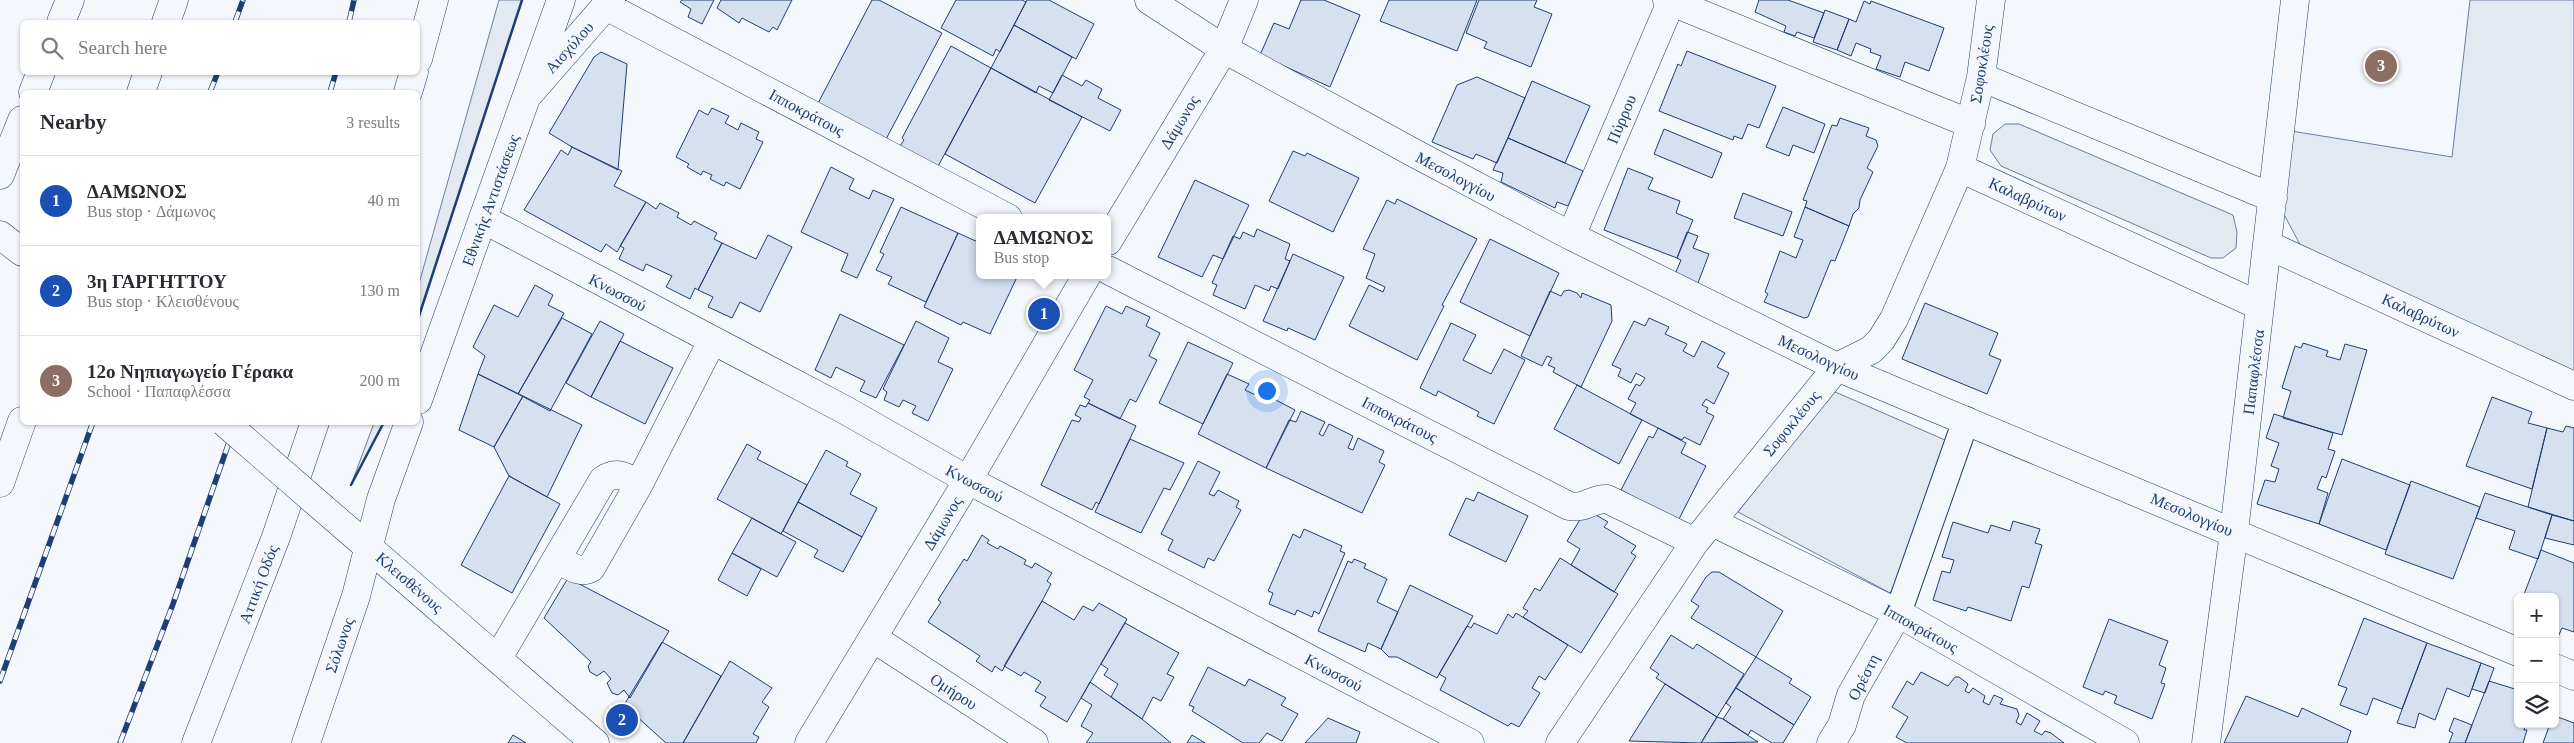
<!DOCTYPE html>
<meta charset="utf-8">
<style>
:root{--surface:#fff;--page:#f2f2f3;--text:#2b2b33;--muted:#7c7c81;--line:#e1e1e2;--accent:#c62828}
body{margin:0;font-family:Georgia,serif;background:var(--page);color:var(--text)}
.controls{position:absolute;right:15px;bottom:15px;display:grid;overflow:hidden;border-radius:8px;box-shadow:0 1px 4px #0004}
.controls button{width:45px;height:45px;display:grid;place-items:center;padding:0;border:0;border-bottom:1px solid var(--line);background:var(--surface);color:var(--text);font:25px sans-serif}
.you{position:absolute;left:1266px;top:390px;width:18px;height:18px;margin:-12px;border:4px solid #fff;border-radius:50%;background:#1a73e8;box-shadow:0 0 0 8px #1a73e833}
.badge{display:grid;place-items:center;width:32px;height:32px;border-radius:50%;background:var(--accent);color:#fff;font-size:16px;font-weight:700}
.pin{position:absolute;translate:-50% -50%;border:2px solid #fff;box-shadow:0 1px 5px #0006}
.popup{position:absolute;left:976px;top:214px;width:135px;height:65px;box-sizing:border-box;display:grid;place-content:center;border-radius:8px;background:var(--surface);filter:drop-shadow(0 1px 4px #0005);font-size:16px;white-space:nowrap;color:var(--muted)}
.popup b{font-size:19px;color:var(--text)}
.popup::after{content:'';position:absolute;left:50%;top:100%;margin-left:-10px;border:10px solid transparent;border-top-color:var(--surface)}
.list{margin:0;padding:0;list-style:none}
h2{display:flex;justify-content:space-between;align-items:center;height:65px;margin:0;padding:0 20px;font-size:21px}
h2 small{font-size:16px;font-weight:400;color:var(--muted)}
.list li{display:grid;grid-template-columns:32px 1fr auto;gap:15px;align-items:center;box-sizing:border-box;height:90px;padding:0 20px;border-top:1px solid var(--line)}
.list b{display:block;font-size:19px;white-space:nowrap}
.list p{margin:0;font-size:16px;white-space:nowrap;color:var(--muted)}
.list em{font-size:16px;font-style:normal;color:var(--muted)}
.icon{flex:none;width:28px;height:28px;fill:none;stroke:currentColor;stroke-width:2;stroke-linecap:round;stroke-linejoin:round}
.map{position:relative;flex:none;width:2574px;height:743px;overflow:hidden}
.search{position:absolute;background:var(--surface);box-shadow:0 1px 4px #0004;left:20px;top:20px;width:400px;height:55px;display:flex;align-items:center;gap:12px;box-sizing:border-box;padding:0 18px;border-radius:8px;color:var(--muted);font-size:19px}
.panel{position:absolute;background:var(--surface);box-shadow:0 1px 4px #0004;left:20px;top:90px;width:400px;height:335px;border-radius:8px}
.map>svg:first-child{display:block}
</style>
<div class="map">
<svg width="2574" height="743" viewBox="0 0 2574 743">
<rect width="100%" height="100%" fill="#f4f7fb"/>
<path fill="#e3e9f0" stroke="#687fa3" d="M499,0H522L418,319V287Z
M2470,0H2574V371L2305,254L2278,203L2285,130L2452,157Z
M2005,124H2019L2233,215L2237,232L2236,248L2223,258H2211L2001,166L1990,150L1993,134Z
M1833,391L1945,440L1904,571L1890,593L1738,512Z
M374,423H384L351,485Z"/>
<path fill="#d5e0f0" stroke="#1d3f73" d="M682,0H714L702,24L688,17L691,9L680,2Z
M721,0H792L777,30L773,27L769,32L742,18L739,23L717,8Z
M872,0H879L942,33L884,143L816,107Z
M956,0H1022L1026,2L1000,52L996,49L993,56L941,28Z
M1027,0H1049L1094,24L1076,59L1014,25Z
M1301,0H1324L1360,15L1330,87L1260,55L1274,23L1289,29Z
M1389,0H1477L1457,51L1380,21Z
M1479,0H1537L1534,7L1552,14L1531,67L1484,48L1487,42L1466,33Z
M1759,0H1788L1824,13L1814,38L1797,32L1795,36L1784,32L1786,26L1755,12Z
M1864,1L1870,4L1871,1L1944,28L1929,71L1905,62L1900,77L1876,69L1881,56L1870,52L1871,49L1856,43L1851,56L1837,50L1849,19L1856,22Z
M1825,10L1849,19L1837,50L1813,42Z
M1014,25L1072,57L1053,93L1039,86L1036,93L991,68Z
M951,46L991,68L936,170L898,149L904,140L902,138Z
M1687,51L1776,86L1759,128L1748,124L1742,139L1734,136L1733,140L1659,111L1678,64L1681,66Z
M601,52L627,64L618,170L572,147L549,133L594,57Z
M991,68L1082,117L1035,203L945,154Z
M1062,75L1082,86L1086,80L1102,89L1098,98L1121,110L1110,131L1049,100Z
M1477,77L1525,98L1497,163L1476,154L1473,159L1432,142L1457,85Z
M1532,81L1590,106L1565,163L1508,138Z
M1783,107L1825,124L1814,153L1793,145L1789,156L1766,147Z
M712,108L729,116L725,123L738,130L741,123L759,132L756,139L763,142L740,189L726,182L724,186L710,179L712,175L703,171L701,175L687,167L689,164L676,157L699,110L708,115Z
M1840,118L1869,128L1866,136L1876,140L1878,146L1867,168L1873,172L1860,200L1859,208L1853,214L1849,226L1805,207L1807,201L1803,200L1832,125L1837,126Z
M1664,129L1722,153L1712,178L1654,154Z
M1508,138L1583,171L1568,206L1557,202L1555,208L1501,182L1503,173L1493,170Z
M572,147L622,171L614,186L646,202L617,252L606,244L601,252L524,210L561,150L568,155Z
M1293,151L1305,156L1307,153L1359,178L1333,232L1269,201Z
M831,167L854,179L849,189L869,199L873,190L894,199L857,278L841,271L848,254L801,232Z
M1628,168L1653,178L1648,189L1680,201L1676,213L1693,220L1677,258L1604,230Z
M1195,180L1249,205L1223,259L1213,255L1202,277L1158,257Z
M1743,193L1792,212L1783,236L1734,218Z
M1397,199L1477,239L1442,305L1444,306L1417,360L1349,326L1369,285L1383,292L1385,287L1366,278L1375,254L1363,249L1387,200L1395,204Z
M646,202L656,209L660,203L679,213L677,217L691,225L694,221L717,233L714,239L722,243L698,290L695,288L690,299L666,287L672,276L646,264L643,271L619,259L624,248L620,246Z
M901,207L958,233L926,302L888,284L892,277L876,270L884,254L880,252Z
M1805,207L1849,226L1835,261L1831,260L1808,317L1804,318L1764,302L1768,294L1765,292L1780,251L1796,258L1803,240L1794,237Z
M1257,229L1290,244L1285,259L1290,261L1278,289L1271,286L1269,291L1255,285L1245,309L1213,295L1217,285L1212,283L1233,236L1240,239L1243,232L1254,237Z
M1687,232L1698,236L1693,248L1709,254L1698,283L1675,274L1681,260L1677,258Z
M958,233L980,243V275H1018L990,334L963,322L961,325L924,307Z
M768,235L792,247L760,312L740,302L732,318L708,307L713,297L698,290L722,243L756,259Z
M1490,239L1559,273L1530,336L1460,302Z
M1293,254L1344,277L1315,340L1288,328L1287,331L1263,321Z
M535,285L553,295L548,305L564,313L518,394L478,374L485,356L473,347L494,305L518,317Z
M1569,290L1577,293L1581,298L1582,293L1611,305L1612,321L1581,387L1553,372L1555,368L1548,365L1552,358L1547,356L1542,366L1521,356L1550,291L1561,296L1564,291Z
M1925,303L1998,333L1989,355L2001,360L1987,394L1902,359Z
M1106,306L1122,314L1126,306L1150,317L1146,326L1160,333L1149,356L1157,360L1136,402L1130,399L1120,419L1088,403L1090,400L1084,397L1093,380L1074,370Z
M840,314L904,345L876,398L860,391L865,381L836,367L831,378L815,370Z
M562,318L592,334L550,411L518,394Z
M1649,318L1669,327L1665,334L1687,344L1683,351L1694,357L1702,341L1725,353L1717,367L1729,373L1714,404L1706,399L1702,405L1708,408L1706,412L1714,416L1700,445L1684,437L1682,440L1630,414L1636,403L1628,399L1636,384L1640,386L1645,378L1636,373L1631,383L1618,376L1621,369L1612,365L1634,321L1645,326Z
M600,321L624,334L591,397L566,383Z
M916,321L949,338L938,362L953,369L928,421L912,413L916,406L903,400L899,407L884,400L887,392L883,389Z
M1451,323L1476,335L1463,360L1491,374L1504,349L1525,360L1494,424L1477,416L1479,412L1438,391L1436,396L1420,388Z
M620,341L673,368L645,424L591,397Z
M1188,342L1233,363L1203,424L1159,403Z
M2303,343L2328,351L2326,356L2340,360L2345,344L2367,350L2342,435L2283,418L2291,391L2282,388L2295,346L2301,348Z
M478,374L523,396L494,447L459,430Z
M1227,374L1249,384L1245,390L1262,398H1272L1295,410L1266,468L1198,434Z
M1577,385L1642,420L1619,464L1554,429Z
M523,396L582,425L547,497L509,476L494,447Z
M2492,397L2532,412L2528,423L2547,428L2532,489L2466,466Z
M1088,403L1136,426L1099,504L1096,502L1092,510L1041,485L1072,420L1079,422L1081,418L1075,415L1080,405L1086,407Z
M1301,411L1325,422L1319,434L1323,436L1329,424L1353,436L1348,448L1353,450L1358,438L1384,451L1379,462L1385,465L1362,513L1266,468L1289,420L1296,422Z
M2274,414L2333,433L2328,449L2335,451L2326,478L2322,476L2317,489L2328,493L2319,524L2257,504L2265,480L2275,482L2279,469L2271,466L2279,443L2266,438Z
M2566,426L2574,428V521L2528,507L2547,428L2563,432Z
M1658,428L1686,443L1681,453L1706,466L1678,521L1621,490L1649,436L1653,438Z
M1130,439L1184,463L1170,490L1164,488L1141,533L1095,512Z
M747,444L761,452L757,459L807,485L781,534L717,499Z
M826,450L848,462L846,466L861,474L850,494L877,508L862,537L798,502Z
M2342,459L2410,485L2386,550L2319,524Z
M1198,461L1220,472L1209,494L1214,496L1218,490L1239,501L1236,507L1241,510L1214,561L1208,558L1204,568L1168,550L1173,540L1161,534Z
M509,476L560,504L512,593L461,565Z
M2411,481L2480,507L2453,579L2385,554Z
M1478,492L1528,516L1506,562L1449,535L1466,498L1474,501Z
M2485,493L2552,515L2538,559L2509,549L2515,531L2476,518Z
M798,502L862,537L843,572L814,557L818,550L783,531Z
M1591,512L1608,522L1604,527L1636,546L1631,553L1636,556L1614,592L1571,565L1580,549L1567,541L1584,513Z
M2552,515L2574,521V545L2545,538Z
M752,518L796,542L777,577L732,553Z
M2013,521L2040,529L2035,543L2042,545L2029,588L2022,586L2011,621L1968,607L1966,611L1933,600L1942,571L1950,573L1954,560L1942,557L1953,522L1988,533L1991,525L2010,531Z
M1304,529L1342,546L1340,551L1345,553L1319,614L1314,611L1312,617L1297,610L1295,615L1269,604L1273,593L1268,591L1293,534L1300,538Z
M982,535L989,540L987,543L998,549L1000,546L1026,560L1024,564L1032,568L1035,563L1052,573L1047,581L1051,584L1042,601L1002,671L995,666L992,672L976,661L980,656L928,622L941,602L938,600L964,559L967,561Z
M2541,550L2574,563V632L2562,628L2558,637L2555,635V597H2523Z
M732,553L761,569L747,596L718,580Z
M1560,558L1618,594L1581,653L1523,617L1528,611L1523,608L1535,588L1540,591Z
M1354,559L1366,564L1364,568L1387,579L1377,602L1398,612L1381,649L1368,643L1365,652L1318,631L1348,561L1352,563Z
M1712,572H1719L1783,611L1756,657L1691,618L1699,606L1691,601L1706,577Z
M568,578L669,631L630,698L624,690L618,695L612,693L607,683L611,679L604,671L597,676L590,672L588,666L591,662L544,618Z
M1410,585L1473,616L1437,678L1397,657H1389L1381,649Z
M1042,601L1074,620L1083,606L1093,611L1099,603L1127,619L1067,722L1040,706L1046,697L1035,691L1041,682L1024,672L1021,676L1004,666Z
M1516,613L1568,645L1545,680L1539,676L1532,688L1540,693L1519,727L1511,723L1508,726L1440,690L1446,678L1439,674L1467,626L1471,628L1474,623L1497,634L1508,614L1513,618Z
M2364,618L2427,643L2402,709L2373,698L2367,715L2340,705L2347,688L2338,685Z
M2109,619L2168,641L2159,665L2166,668L2161,683L2165,684L2152,719L2114,703L2117,696L2105,691L2103,695L2083,687Z
M1125,623L1179,653L1167,674L1174,677L1161,701L1153,697L1142,719L1111,697L1118,684L1104,675L1108,669L1101,664Z
M1671,635L1693,649L1697,644L1744,674L1717,717L1656,678L1659,674L1650,668Z
M662,642L721,676L683,743H666L624,705Z
M2427,643L2481,663L2469,697L2447,688L2435,720L2419,713L2415,728L2397,723Z
M1756,657L1792,679L1789,683L1811,697L1794,725L1736,688Z
M730,661L772,688L762,702L769,707L753,734L759,737L756,743H683Z
M2481,663L2494,668L2485,693L2472,689Z
M1208,667L1245,686L1249,679L1286,698L1281,705L1298,714L1282,741L1267,733L1259,743H1243L1192,711L1194,707L1189,705Z
M1921,672L1948,686L1955,677H1959L1968,684L1965,691L1969,693L1973,688L1985,696L1983,702L1989,705L1994,695L2003,699L2000,704L2017,709L2019,715L2016,722L2021,725L2027,713L2040,721L2034,731L2042,735L2045,731L2051,733L2064,743H1907L1896,737L1908,717L1892,707L1907,681L1913,685Z
M2489,681L2518,690V724H2526L2524,730H2527L2523,743H2465Z
M1090,682L1142,719L1171,743H1086L1093,733L1081,726L1092,705L1081,698Z
M1665,684L1717,717L1701,743L1629,741Z
M1736,688L1794,725L1783,743H1772L1751,730L1748,735L1723,719L1731,707L1726,703Z
M2246,696L2298,717L2302,708L2351,731L2347,743H2224Z
M2555,716L2574,723V743H2543L2550,724H2555Z
M1717,717L1723,719L1758,742L1701,743Z
M1328,718L1360,732L1356,743H1305Z
M2454,718L2472,725L2465,743H2449L2453,733L2449,731Z
M513,735L526,743H508Z
M1192,735L1205,743H1187Z"/>
<g fill="none" stroke-linecap="round" stroke-linejoin="round">
<g stroke="#1d3f73" stroke-width="28">
<path id="pedestrian" d="M1898,613L1966,420"/>
</g>
<g stroke="#1d3f73" stroke-width="29">
<path id="minor" d="M1149,0L1224,49L1414,153L1571,236L1837,367L2518,652
M1667,0L1971,124
M606,6L1008,218
M61,22L70,0
M1981,77L2273,198
M33,92L41,72
M529,94L611,0
M1960,168L2260,306
M0,175L22,120
M483,219L845,410L968,480L1470,743
M1571,236L1671,2
M1108,241L1224,49L1244,0
M2268,245L2574,386
M1108,270L1569,506C1587,509 1592,498 1607,499L1695,542
M1712,522L1898,613L2125,743
M558,559C568,564 579,575 591,568L639,484L712,341
M873,638L1034,743
M498,658L603,480C617,470 626,477 639,484
M2555,668L2574,676
M809,743L968,480L1087,275
M1560,743L1695,542L1837,367L1871,350L1881,340L1894,319L1960,168L1981,77L1991,0
M1831,743L1842,725L1851,695L1898,613
M2206,743L2234,532L2295,0"/>
</g>
<g stroke="#1d3f73" stroke-width="29">
<path id="tertiary" d="M418,400L561,0
M306,743L356,596L381,499L409,422"/>
</g>
<g stroke="#1d3f73" stroke-width="29">
<path id="secondary" d="M0,235L22,252
M324,509L595,743"/>
</g>
<g stroke="#1d3f73" stroke-width="29">
<path id="motorway" d="M166,22L174,0
M418,59L434,0
M141,92L148,72
M408,92L414,72
M0,483L22,421
M196,743L276,537L315,422"/>
</g>
<use href="#pedestrian" stroke="#f4f7fb" stroke-width="26"/>
<use href="#minor" stroke="#f4f7fb" stroke-width="28"/>
<use href="#tertiary" stroke="#f4f7fb" stroke-width="28"/>
<use href="#secondary" stroke="#f4f7fb" stroke-width="28"/>
<use href="#motorway" stroke="#f4f7fb" stroke-width="28"/>
<g stroke="#1d3f73" stroke-width="5.5">
<path id="rail" d="M235,22L243,0
M349,22L354,0
M210,92L218,72
M330,92L336,72
M0,681L93,422
M120,743L173,604L236,422"/>
</g>
<use href="#rail" stroke="#f4f7fb" stroke-width="4" stroke-dasharray="11" stroke-linecap="butt"/>
<g stroke="#1d3f73" stroke-width="29" stroke-linecap="butt">
<path id="secondary-bridge" d="M224,422L324,509"/>
</g>
<use href="#secondary-bridge" stroke="#f4f7fb" stroke-width="28"/>
<path stroke="#1d3f73" stroke-width="2.5" d="M418,319L522,0
M351,485L384,422"/>
</g>
<g text-anchor="middle" stroke-width="4" stroke-linejoin="round" paint-order="stroke">
<g font-size="16" fill="#1d3f73" stroke="#f4f7fb">
<text transform="translate(569 47) rotate(-48)" y="6">Αισχύλου</text>
<text transform="translate(1981 64) rotate(-81)" y="6">Σοφοκλέους</text>
<text transform="translate(807 112) rotate(28)" y="6">Ιπποκράτους</text>
<text transform="translate(1621 119) rotate(-67)" y="6">Πύρρου</text>
<text transform="translate(1179 122) rotate(-59)" y="6">Δάμωνος</text>
<text transform="translate(1456 176) rotate(28)" y="6">Μεσολογγίου</text>
<text transform="translate(2028 199) rotate(25)" y="6">Καλαβρύτων</text>
<text transform="translate(490 200) rotate(-70)" y="6">Εθνικής Αντιστάσεως</text>
<text transform="translate(618 292) rotate(28)" y="6">Κνωσσού</text>
<text transform="translate(2421 315) rotate(25)" y="6">Καλαβρύτων</text>
<text transform="translate(1819 357) rotate(25)" y="6">Μεσολογγίου</text>
<text transform="translate(2253 372) rotate(-83)" y="6">Παπαφλέσσα</text>
<text transform="translate(1400 419) rotate(27)" y="6">Ιπποκράτους</text>
<text transform="translate(1791 423) rotate(-51)" y="6">Σοφοκλέους</text>
<text transform="translate(975 483) rotate(28)" y="6">Κνωσσού</text>
<text transform="translate(2192 514) rotate(23)" y="6">Μεσολογγίου</text>
<text transform="translate(942 523) rotate(-59)" y="6">Δάμωνος</text>
<text transform="translate(410 582) rotate(41)" y="6">Κλεισθένους</text>
<text transform="translate(258 584) rotate(-69)" y="6">Αττική Οδός</text>
<text transform="translate(1921 628) rotate(29)" y="6">Ιπποκράτους</text>
<text transform="translate(339 645) rotate(-71)" y="6">Σόλωνος</text>
<text transform="translate(1334 672) rotate(28)" y="6">Κνωσσού</text>
<text transform="translate(1863 677) rotate(-63)" y="6">Ορέστη</text>
<text transform="translate(954 691) rotate(33)" y="6">Ομήρου</text>
</g>
</g>
</svg>
<div class="controls">
<button>+</button>
<button>−</button>
<button><svg class="icon" aria-label="layers" viewBox="0 0 24 24"><path d="M12 4l9 5-9 5-9-5zM3 14l9 5 9-5"/></svg></button>
</div>
<div class="you"></div>
<div class="pin badge" style="left:1044px;top:314px;background:#1a4fb4">1</div>
<div class="popup"><b>ΔΑΜΩΝΟΣ</b>Bus stop</div>
<div class="pin badge" style="left:622px;top:720px;background:#1a4fb4">2</div>
<div class="pin badge" style="left:2381px;top:66px;background:#8d6e63">3</div>
<div class="search"><svg class="icon" aria-label="search" viewBox="0 0 24 24"><circle cx="10" cy="10" r="6"/><path d="M15 15l6 6"/></svg>Search here</div>
<section class="panel">
<h2>Nearby<small>3 results</small></h2>
<ul class="list">
<li><span class="badge" style="background:#1a4fb4">1</span><div><b>ΔΑΜΩΝΟΣ</b><p>Bus stop · Δάμωνος</p></div><em>40 m</em></li>
<li><span class="badge" style="background:#1a4fb4">2</span><div><b>3η ΓΑΡΓΗΤΤΟΥ</b><p>Bus stop · Κλεισθένους</p></div><em>130 m</em></li>
<li><span class="badge" style="background:#8d6e63">3</span><div><b>12ο Νηπιαγωγείο Γέρακα</b><p>School · Παπαφλέσσα</p></div><em>200 m</em></li>
</ul>
</section>
</div>
